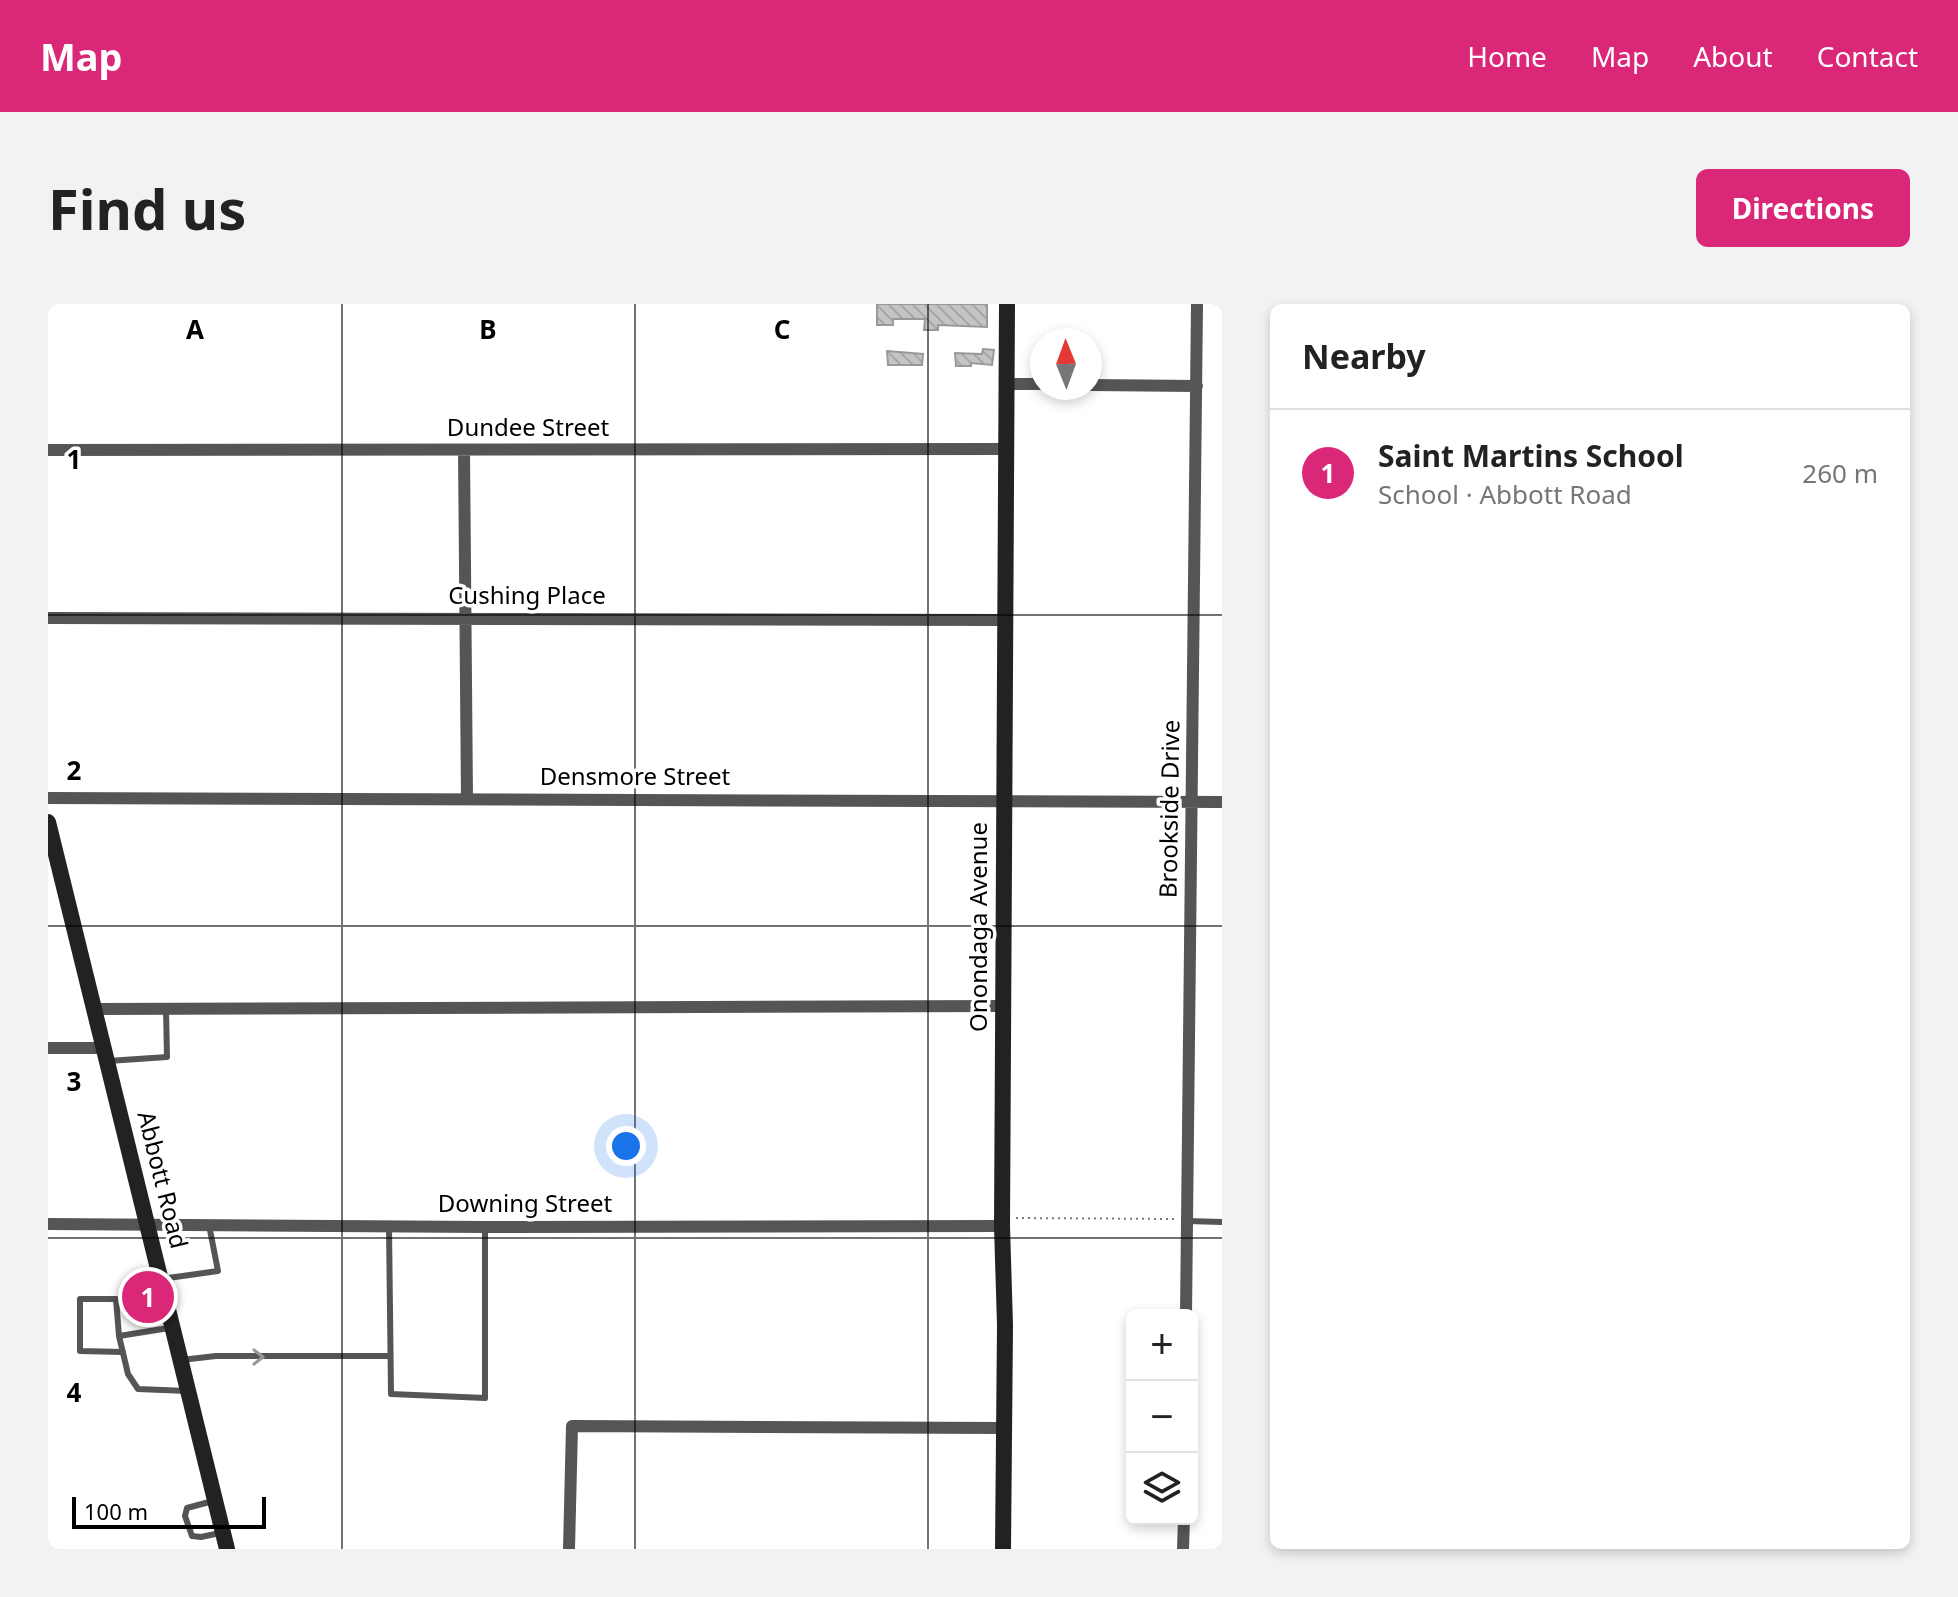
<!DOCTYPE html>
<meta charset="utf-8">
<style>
:root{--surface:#fff;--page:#f2f2f2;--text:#222;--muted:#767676;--line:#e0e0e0;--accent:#db2777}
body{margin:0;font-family:"Noto Sans",sans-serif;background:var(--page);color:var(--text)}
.controls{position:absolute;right:24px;bottom:24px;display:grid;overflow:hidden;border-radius:12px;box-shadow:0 4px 12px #0003}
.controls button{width:72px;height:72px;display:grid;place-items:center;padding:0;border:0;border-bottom:2px solid var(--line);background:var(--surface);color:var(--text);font:40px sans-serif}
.compass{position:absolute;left:982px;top:24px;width:72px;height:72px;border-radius:50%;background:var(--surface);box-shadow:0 4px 12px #0003;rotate:359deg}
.scale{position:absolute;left:24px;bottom:20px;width:194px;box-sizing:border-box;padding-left:8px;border:4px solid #000;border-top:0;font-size:22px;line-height:28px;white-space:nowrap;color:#000;-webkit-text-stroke:6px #fff;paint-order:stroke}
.you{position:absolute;left:578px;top:842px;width:28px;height:28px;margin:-20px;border:6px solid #fff;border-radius:50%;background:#1a73e8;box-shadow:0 0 0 12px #1a73e833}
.badge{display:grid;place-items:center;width:52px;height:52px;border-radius:50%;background:var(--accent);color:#fff;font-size:26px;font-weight:700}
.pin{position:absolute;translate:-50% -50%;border:4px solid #fff;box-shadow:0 2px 8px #0006}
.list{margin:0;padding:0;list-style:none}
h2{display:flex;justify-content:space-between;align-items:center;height:104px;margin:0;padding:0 32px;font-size:34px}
h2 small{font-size:26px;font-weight:400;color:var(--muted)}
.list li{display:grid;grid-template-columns:52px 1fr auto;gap:24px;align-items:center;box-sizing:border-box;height:128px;padding:0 32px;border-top:2px solid var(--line)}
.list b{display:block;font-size:30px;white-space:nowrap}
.list p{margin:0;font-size:26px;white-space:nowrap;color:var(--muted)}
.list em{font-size:26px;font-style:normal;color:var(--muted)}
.icon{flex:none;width:44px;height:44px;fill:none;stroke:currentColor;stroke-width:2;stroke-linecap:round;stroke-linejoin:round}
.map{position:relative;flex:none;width:1174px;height:1245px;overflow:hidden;border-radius:12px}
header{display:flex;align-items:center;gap:48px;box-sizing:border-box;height:112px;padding:0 40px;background:var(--accent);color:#fff}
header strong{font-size:38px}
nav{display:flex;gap:44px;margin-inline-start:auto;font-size:28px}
.intro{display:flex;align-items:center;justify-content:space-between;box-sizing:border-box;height:192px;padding:0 48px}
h1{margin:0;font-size:56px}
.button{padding:20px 36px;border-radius:12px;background:var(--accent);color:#fff;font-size:28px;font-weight:700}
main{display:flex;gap:48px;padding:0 48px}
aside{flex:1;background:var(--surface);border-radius:12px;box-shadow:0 4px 12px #0003}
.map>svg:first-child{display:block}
</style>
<header>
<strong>Map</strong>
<nav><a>Home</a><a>Map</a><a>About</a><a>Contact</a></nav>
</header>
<div class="intro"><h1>Find us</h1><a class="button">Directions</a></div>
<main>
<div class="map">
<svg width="1174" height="1245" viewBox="0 0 1174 1245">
<defs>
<pattern id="building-back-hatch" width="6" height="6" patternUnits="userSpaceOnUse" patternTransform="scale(2)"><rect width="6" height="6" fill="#c4c4c4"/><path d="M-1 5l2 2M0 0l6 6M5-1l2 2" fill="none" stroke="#a7a7a7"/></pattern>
</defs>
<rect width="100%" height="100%" fill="#fff"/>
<path fill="url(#building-back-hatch)" stroke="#999" stroke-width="2" d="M829,0H939V23L890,21V26H876L877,15H845V21H829Z
M935,45L946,46L944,61L923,59V62H908L907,49L934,50Z
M839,47L875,50L874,61H840Z"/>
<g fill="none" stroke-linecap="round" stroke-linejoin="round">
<path stroke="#777" stroke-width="2" stroke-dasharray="2 4" stroke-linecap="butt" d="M968,914L1126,915"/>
<path stroke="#555" stroke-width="6" d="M60,757L119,753L118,705
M1139,917L1174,918
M341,923L343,1090L437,1094V923
M113,975L170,967L161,921
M121,1024L71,1032L80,1070L90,1085L139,1087
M71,1032L68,995H32V1047L75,1048
M133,1056L168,1052H342
M165,1197L139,1204L137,1212L144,1232L153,1233L172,1229"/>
<path stroke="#555" stroke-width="12" d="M959,80H994
M1042,81L1149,82
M0,146L959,145
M416,146L419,495
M0,314L957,316
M0,494L1174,498
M47,705L955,702
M0,744H56
M0,920L437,923L954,922
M1138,1011L1149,0
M521,1245L524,1122L956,1124
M1135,1245L1136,1215"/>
<path stroke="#222" stroke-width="16" d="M0,518L179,1245
M955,1245L957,1021L954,922L959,0"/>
</g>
<defs><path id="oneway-chevron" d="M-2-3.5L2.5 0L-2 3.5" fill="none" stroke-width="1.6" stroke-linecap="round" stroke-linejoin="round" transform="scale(2)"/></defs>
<use stroke="#999" href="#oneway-chevron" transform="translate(210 1053)"/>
<path fill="none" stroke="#000" stroke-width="2" stroke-opacity="0.55" d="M294,0V1245M587,0V1245M880,0V1245M0,311H1174M0,622H1174M0,934H1174"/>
<g text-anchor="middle" stroke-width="7" stroke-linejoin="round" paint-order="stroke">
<g font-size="24" fill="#000" stroke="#fff">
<text x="480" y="132">Dundee Street</text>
<text x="479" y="300">Cushing Place</text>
<text x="587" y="481">Densmore Street</text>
<text transform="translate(1122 505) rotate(-89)" y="8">Brookside Drive</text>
<text transform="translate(931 623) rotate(-90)" y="8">Onondaga Avenue</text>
<text transform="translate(114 876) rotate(76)" y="8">Abbott Road</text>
<text x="477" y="908">Downing Street</text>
</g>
</g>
<g font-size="26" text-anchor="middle" font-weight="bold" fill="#000" stroke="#fff" stroke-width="7" stroke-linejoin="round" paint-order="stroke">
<text x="147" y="35">A</text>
<text x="440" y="35">B</text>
<text x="734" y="35">C</text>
<text x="26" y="165">1</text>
<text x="26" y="476">2</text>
<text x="26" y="787">3</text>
<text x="26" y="1098">4</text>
</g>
</svg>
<div class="controls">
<button>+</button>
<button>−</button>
<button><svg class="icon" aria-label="layers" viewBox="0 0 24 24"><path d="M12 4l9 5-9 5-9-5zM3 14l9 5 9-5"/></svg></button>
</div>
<svg class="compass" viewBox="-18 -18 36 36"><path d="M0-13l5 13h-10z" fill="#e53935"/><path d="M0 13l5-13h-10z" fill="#767676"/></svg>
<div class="scale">100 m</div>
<div class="you"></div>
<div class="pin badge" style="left:100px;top:993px">1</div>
</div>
<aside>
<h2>Nearby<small></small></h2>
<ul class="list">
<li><span class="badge">1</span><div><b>Saint Martins School</b><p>School · Abbott Road</p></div><em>260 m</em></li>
</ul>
</aside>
</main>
